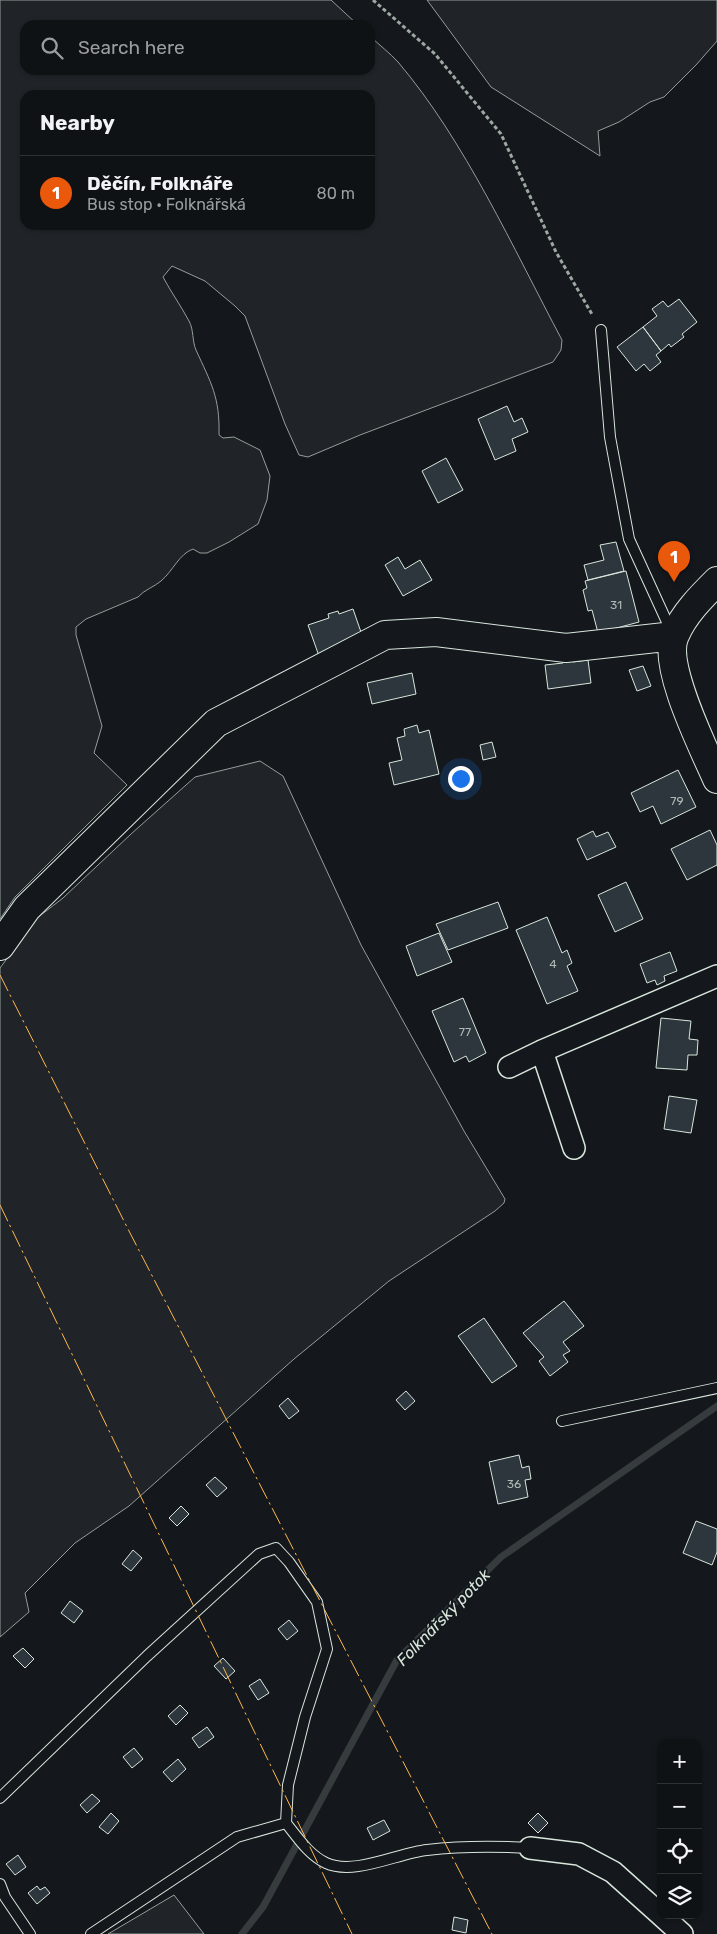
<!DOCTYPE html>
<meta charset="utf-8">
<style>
:root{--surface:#0f1215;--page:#181b1e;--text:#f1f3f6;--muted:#9b9ea0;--line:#2f3234;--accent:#ea580c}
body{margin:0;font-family:Rubik,sans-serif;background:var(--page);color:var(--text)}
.controls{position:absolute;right:15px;bottom:15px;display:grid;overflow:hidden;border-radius:10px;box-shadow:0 1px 4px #0004}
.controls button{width:45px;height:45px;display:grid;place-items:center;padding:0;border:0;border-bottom:1px solid var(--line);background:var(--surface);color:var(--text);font:25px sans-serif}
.you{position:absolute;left:460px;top:778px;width:18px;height:18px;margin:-12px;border:4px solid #fff;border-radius:50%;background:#1a73e8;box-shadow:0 0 0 8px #1a73e833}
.badge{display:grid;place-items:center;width:32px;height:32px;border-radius:50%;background:var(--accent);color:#fff;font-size:16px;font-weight:700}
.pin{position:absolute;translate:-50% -41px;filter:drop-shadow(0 1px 2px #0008)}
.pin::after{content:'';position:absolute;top:26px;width:18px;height:15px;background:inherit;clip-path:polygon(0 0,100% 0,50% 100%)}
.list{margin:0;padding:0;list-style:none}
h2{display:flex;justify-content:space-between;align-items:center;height:65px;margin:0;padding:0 20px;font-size:21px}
h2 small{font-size:16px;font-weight:400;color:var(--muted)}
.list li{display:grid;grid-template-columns:32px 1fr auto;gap:15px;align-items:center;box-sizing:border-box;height:75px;padding:0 20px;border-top:1px solid var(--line)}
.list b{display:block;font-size:19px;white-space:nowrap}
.list p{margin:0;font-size:16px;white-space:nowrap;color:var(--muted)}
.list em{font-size:16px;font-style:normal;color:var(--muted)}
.icon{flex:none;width:28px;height:28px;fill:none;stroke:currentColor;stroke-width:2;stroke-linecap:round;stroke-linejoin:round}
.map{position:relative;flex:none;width:717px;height:1934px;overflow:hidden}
.search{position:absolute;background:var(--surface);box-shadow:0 1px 4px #0004;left:20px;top:20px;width:355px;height:55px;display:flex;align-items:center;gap:12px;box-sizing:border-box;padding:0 18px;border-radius:15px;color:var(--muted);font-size:19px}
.panel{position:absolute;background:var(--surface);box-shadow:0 1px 4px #0004;left:20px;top:90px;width:355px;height:140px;border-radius:15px}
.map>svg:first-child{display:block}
</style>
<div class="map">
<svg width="717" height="1934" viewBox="0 0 717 1934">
<rect width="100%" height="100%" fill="#14181c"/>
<path fill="#202428" stroke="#939e99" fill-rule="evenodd" d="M0,0H331L358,25H25V70H370V36C379,45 390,53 398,62C465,141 513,248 562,340L561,350L553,362L360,435L308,457L299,455L285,424L245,316L235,306L205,281L172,266L163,277C171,292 181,306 189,321C194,330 192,341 196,350C211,383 220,397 219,435L223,438L234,437L260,450L270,476L267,500L258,524L229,542L207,553H200L193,549C179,554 173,571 161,581C154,587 144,590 138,597L86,619L76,627V635L102,726L94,753L127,785L15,897L0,919ZM25,95H370V225H25Z
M427,0H717V41L696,65L664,97L650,102L619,122L598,131L600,156L491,87Z
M260,761L283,776L361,945L464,1131L505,1199L504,1203L495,1211L389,1281L294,1359L129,1506L75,1543L25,1593L29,1612L0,1637V968L37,918L63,898L131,834L195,777Z
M174,1895L204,1934H108Z"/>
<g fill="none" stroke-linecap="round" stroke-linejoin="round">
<path stroke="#363b3e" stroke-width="7" d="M242,1934L263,1907L397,1660L501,1557L717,1406"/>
</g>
<path fill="#2c363c" stroke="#d8e6dc" d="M679,299L697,322L682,334L684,337L671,347L669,344L661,351L643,327L657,316L652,309L663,301L668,307Z
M643,327L661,351L656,355L661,362L650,371L644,364L636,371L617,347Z
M507,406L514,422L522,418L528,432L512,439L516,451L495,460L478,419Z
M446,458L463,490L438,503L422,471Z
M616,542L624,571L588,580L584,565L604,560L600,545Z
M398,557L405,569L420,560L432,580L403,596L385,565Z
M626,571L639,622L598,633L592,610L588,611L583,590L587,588L585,581Z
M353,609L362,635L319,656L308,625L329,618L328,614L338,611L339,614Z
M573,659V662L588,660L591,683L548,689L545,665L563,663V660Z
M643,666L651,686L637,691L629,670Z
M412,673L416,694L372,704L367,683Z
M417,725L419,733L429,730L439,774L394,785L389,763L402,760L397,738L405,736L404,729Z
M492,742L496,757L483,760L480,745Z
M678,770L696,807L661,824L653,806L640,812L631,793Z
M710,830L717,845V865L687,880L671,849Z
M593,831L596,837L608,832L616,847L587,860L577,839Z
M626,882L643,919L615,932L598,895Z
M498,902L508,928L448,950L436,924Z
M547,917L562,953L567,950L572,963L567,966L578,991L547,1004L516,930Z
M439,933L452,962L417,976L406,946Z
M670,952L677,971L664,976L665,981L657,985L655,980L647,983L640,964Z
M463,998L486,1053L469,1062L466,1056L454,1062L432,1011Z
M661,1018L691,1021L689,1039L698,1040L697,1055H688L687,1070L656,1068Z
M669,1096L697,1100L691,1133L664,1129Z
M564,1301L584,1326L563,1342L570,1351L563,1355L568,1362L550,1376L539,1361L544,1357L523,1333Z
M484,1318L517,1366L492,1383L458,1336Z
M406,1391L415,1401L405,1410L396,1400Z
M288,1398L299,1411L289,1419L279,1406Z
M519,1455L522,1468L529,1466L531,1479L525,1480L528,1497L498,1504L489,1462Z
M215,1477L227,1488L217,1497L206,1485Z
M181,1506L189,1514L177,1526L169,1518Z
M696,1521L717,1529V1552L712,1565L683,1553Z
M133,1550L142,1558L131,1571L122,1564Z
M70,1601L83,1611L74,1623L61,1613Z
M289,1620L298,1631L287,1640L278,1629Z
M23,1648L34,1659L25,1668L13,1656Z
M223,1658L235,1671L226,1679L214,1666Z
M260,1679L269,1693L258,1700L249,1686Z
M180,1705L188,1713L176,1725L168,1716Z
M207,1727L214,1737L199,1748L192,1738Z
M134,1748L143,1759L132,1768L123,1757Z
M178,1759L186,1769L172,1782L163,1772Z
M92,1794L100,1801L87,1813L80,1805Z
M111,1813L119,1821L108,1834L99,1827Z
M538,1813L548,1823L538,1833L528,1823Z
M384,1820L390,1831L373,1840L367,1828Z
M18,1855L26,1867L15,1875L6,1864Z
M37,1886L40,1890L45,1887L50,1893L37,1904L28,1893Z
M454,1917L468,1920L466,1933L452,1930Z"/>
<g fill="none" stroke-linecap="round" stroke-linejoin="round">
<g stroke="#d8e6dc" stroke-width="12">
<path id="lane" d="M601,330L610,437L629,539L672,633
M562,1421L717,1388
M0,1798L147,1656L259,1554L276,1548L289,1562L317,1602L327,1649L305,1717L288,1785L286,1823C298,1838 309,1855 326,1863C354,1876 398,1853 427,1850C461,1846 495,1846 530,1848
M0,1884L5,1897L30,1934
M91,1934L237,1837L286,1823"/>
</g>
<g stroke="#d8e6dc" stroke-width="24">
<path id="street" d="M542,1051L574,1148
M509,1067L542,1051L717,976
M530,1848L579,1854L613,1872L661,1915
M661,1915L682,1934"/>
</g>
<g stroke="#d8e6dc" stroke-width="30">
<path id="secondary" d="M717,581C701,597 684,614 675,635C661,664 704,749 717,779
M0,946L27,908L216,723L385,635L436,632L566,648L674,636"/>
</g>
<path stroke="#9da8a2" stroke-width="3" stroke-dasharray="4 2.5" stroke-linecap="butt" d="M373,0L435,54L501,134L556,252L593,316"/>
<use href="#lane" stroke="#14181c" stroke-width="10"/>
<use href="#street" stroke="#14181c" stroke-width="21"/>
<use href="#secondary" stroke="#14181c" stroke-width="28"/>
<path stroke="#ffb74d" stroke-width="1" stroke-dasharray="18 4 2.5 4" stroke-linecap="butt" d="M0,975L129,1231L492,1934
M0,1205L352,1934"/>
</g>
<g text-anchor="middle" stroke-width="4" stroke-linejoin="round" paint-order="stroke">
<g font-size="12" fill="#adbab4">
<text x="616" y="609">31</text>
<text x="677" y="805">79</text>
<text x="553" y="968">4</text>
<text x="465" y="1036">77</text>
<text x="514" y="1488">36</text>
</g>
<g font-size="16" font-style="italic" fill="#d8e6dc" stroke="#14181c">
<text transform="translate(443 1617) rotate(-46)" y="6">Folknářský potok</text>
</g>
</g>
</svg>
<div class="controls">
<button>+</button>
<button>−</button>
<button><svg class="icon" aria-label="locate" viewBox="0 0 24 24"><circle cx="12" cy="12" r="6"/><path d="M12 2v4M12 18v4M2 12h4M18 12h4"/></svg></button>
<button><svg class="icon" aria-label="layers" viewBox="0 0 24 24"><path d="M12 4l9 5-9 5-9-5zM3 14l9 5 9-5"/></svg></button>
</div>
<div class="you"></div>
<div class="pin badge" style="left:674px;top:582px">1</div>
<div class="search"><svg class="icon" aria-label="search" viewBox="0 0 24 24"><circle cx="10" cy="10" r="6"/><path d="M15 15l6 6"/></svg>Search here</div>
<section class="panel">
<h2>Nearby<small></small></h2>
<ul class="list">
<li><span class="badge">1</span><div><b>Děčín, Folknáře</b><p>Bus stop · Folknářská</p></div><em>80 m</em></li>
</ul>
</section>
</div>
